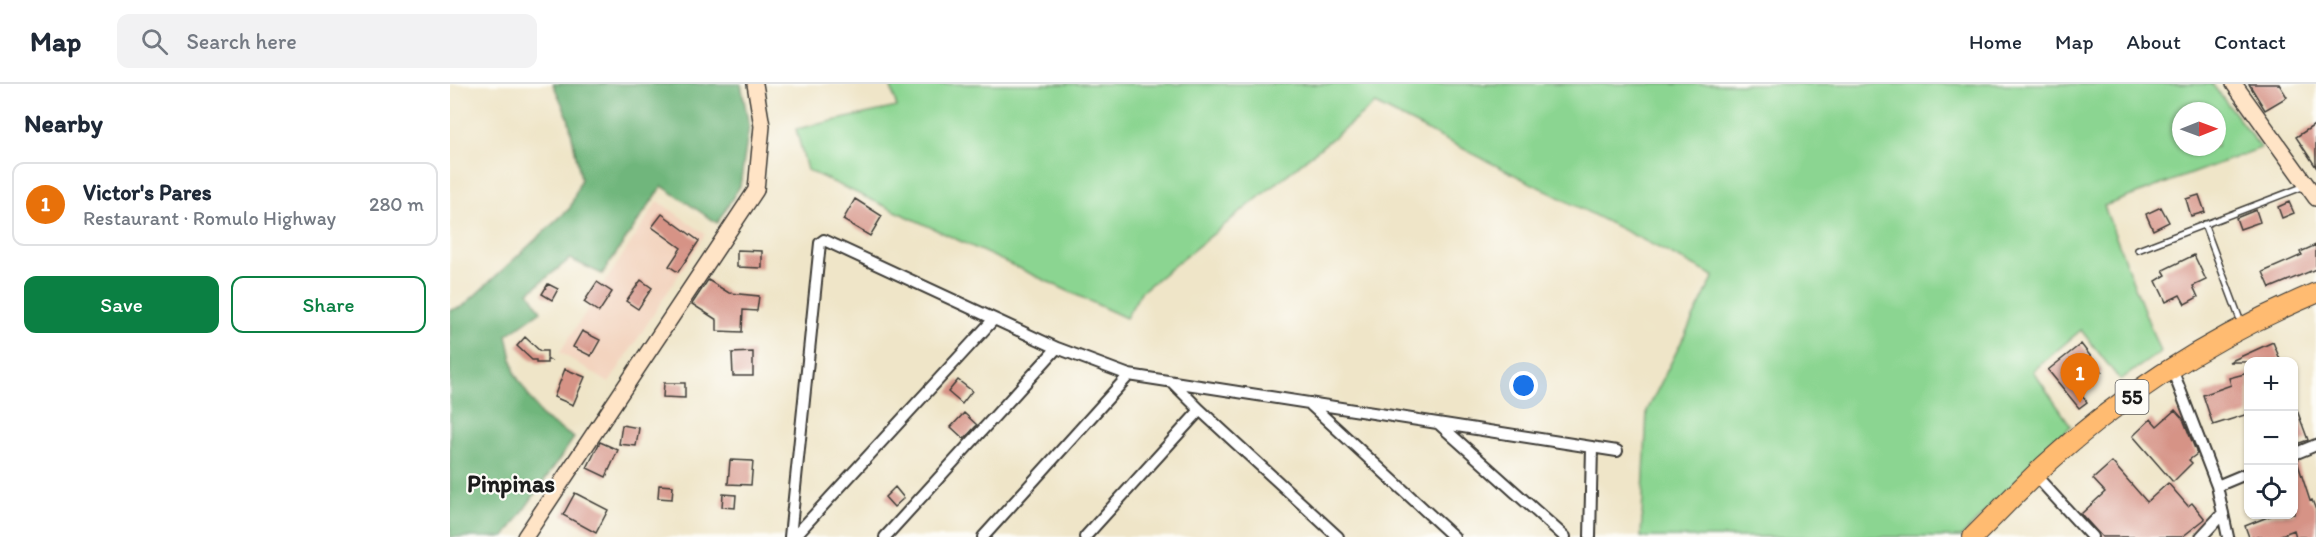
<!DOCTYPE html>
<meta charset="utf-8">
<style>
:root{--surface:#fff;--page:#f2f2f3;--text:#1f2937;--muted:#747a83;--line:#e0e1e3;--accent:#0b8043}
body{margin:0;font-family:Itim,sans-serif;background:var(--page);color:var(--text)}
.controls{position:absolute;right:18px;bottom:18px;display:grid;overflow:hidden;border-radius:12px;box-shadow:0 2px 4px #0004}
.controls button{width:54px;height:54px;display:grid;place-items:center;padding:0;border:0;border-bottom:2px solid var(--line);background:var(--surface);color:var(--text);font:30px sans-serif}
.compass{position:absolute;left:1722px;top:18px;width:54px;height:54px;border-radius:50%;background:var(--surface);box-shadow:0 2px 4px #0004;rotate:89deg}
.you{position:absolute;left:1074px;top:302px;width:21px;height:21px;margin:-15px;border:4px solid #fff;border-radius:50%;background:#1a73e8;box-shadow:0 0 0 9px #1a73e833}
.badge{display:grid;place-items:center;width:39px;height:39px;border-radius:50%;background:var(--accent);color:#fff;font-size:20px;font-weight:700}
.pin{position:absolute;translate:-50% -50px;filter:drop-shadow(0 2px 3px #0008)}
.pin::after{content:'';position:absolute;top:32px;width:21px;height:18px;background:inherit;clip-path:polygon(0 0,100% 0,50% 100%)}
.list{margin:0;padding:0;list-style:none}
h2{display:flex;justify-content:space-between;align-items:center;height:78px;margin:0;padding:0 24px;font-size:26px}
h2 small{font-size:20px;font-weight:400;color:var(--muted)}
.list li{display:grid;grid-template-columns:39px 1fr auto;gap:18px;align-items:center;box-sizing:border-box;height:84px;margin:0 12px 12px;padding:0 12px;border:2px solid var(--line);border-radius:12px}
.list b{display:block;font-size:22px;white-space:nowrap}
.list p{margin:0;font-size:20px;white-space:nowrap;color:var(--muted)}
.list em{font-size:20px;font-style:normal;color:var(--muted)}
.actions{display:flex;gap:12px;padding:18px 24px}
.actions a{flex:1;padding:14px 0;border:2px solid var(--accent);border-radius:12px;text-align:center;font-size:21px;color:var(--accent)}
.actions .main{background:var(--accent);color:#fff}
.icon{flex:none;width:33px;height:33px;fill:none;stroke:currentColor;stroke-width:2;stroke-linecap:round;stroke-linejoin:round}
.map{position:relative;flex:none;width:1866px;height:453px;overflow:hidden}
header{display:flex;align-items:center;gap:36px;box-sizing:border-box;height:84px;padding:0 30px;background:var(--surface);border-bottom:2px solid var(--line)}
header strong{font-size:28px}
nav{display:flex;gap:33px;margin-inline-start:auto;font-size:21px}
.search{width:420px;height:54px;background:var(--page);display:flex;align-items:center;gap:15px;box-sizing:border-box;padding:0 21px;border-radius:12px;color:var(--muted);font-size:22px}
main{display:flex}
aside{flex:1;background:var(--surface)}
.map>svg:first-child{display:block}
</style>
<header>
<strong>Map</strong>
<div class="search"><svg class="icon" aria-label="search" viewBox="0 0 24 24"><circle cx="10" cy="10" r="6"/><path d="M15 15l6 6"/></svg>Search here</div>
<nav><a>Home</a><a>Map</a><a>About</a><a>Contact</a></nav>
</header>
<main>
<aside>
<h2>Nearby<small></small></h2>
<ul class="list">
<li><span class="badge" style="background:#e8710a">1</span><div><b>Victor's Pares</b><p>Restaurant · Romulo Highway</p></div><em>280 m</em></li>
</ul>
<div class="actions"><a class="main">Save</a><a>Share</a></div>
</aside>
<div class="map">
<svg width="1866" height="453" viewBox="0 0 1866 453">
<rect width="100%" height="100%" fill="#fdfcf7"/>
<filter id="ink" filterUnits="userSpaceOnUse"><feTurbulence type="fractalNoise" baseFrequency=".0167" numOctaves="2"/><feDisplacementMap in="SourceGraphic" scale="12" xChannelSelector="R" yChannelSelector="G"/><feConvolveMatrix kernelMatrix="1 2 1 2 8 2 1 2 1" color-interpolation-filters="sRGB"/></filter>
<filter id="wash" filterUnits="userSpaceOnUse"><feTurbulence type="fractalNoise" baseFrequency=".008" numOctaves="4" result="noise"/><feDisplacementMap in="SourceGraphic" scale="24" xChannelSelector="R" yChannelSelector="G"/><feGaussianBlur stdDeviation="1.35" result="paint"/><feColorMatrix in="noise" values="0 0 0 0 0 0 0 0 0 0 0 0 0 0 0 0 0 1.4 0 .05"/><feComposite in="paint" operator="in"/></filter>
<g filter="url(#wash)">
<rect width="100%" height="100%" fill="#efe5c8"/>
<path fill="#f3d4bf" d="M208,117L255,150L159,299L110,268Z"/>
<path fill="#8bd591" stroke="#547856" stroke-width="1.5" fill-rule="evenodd" d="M440,0H1762L1811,64L1654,122L1710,268L1670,296L1631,246L1583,287L1621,342L1511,453H1191L1197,327L1264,192L925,20L691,208L676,234L357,86L346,45L447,23ZM1731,27H1767V63H1731Z"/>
<path fill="#70b67b" stroke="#46694c" stroke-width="1.5" d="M103,0H291L299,42L290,102L267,139L212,102L152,190L120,175L79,208L91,227L57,251L65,290L92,333L124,354L55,453H0V226L12,223L120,124L131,95L118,33Z"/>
<g id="blocks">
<path fill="#d69386" d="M1799,0H1829L1837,13L1815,26Z
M1866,40V83L1846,53Z
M1749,111L1755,128L1741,132L1736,115Z
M405,115L432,132L420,152L393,136Z
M1839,118L1844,129L1832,134L1828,123Z
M1711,123L1719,138L1703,146L1696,130Z
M1806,126L1810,138L1790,145L1786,134Z
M212,130L249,157L228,188L219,182L231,164L202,143Z
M1866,161V185L1820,204L1813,188L1852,171L1850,168Z
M287,166L312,167V184L287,183Z
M1744,171L1756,196L1743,202L1748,213L1735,220L1730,211L1716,218L1706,197L1716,191L1713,186Z
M191,196L202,204L188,225L176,217Z
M258,196L279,209L309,212L307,227L293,226L292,248L267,247V236L242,220Z
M147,198L162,208L149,228L134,218Z
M98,200L108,205L102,216L92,210Z
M132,247L150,256L141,272L123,263Z
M75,253L90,267H97V274L100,276H97V279H86V276H82L67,262Z
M1823,258L1831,278H1779Z
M1631,260L1652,287L1628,306L1637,318L1629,324L1598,286Z
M303,268V292H283L282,269Z
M115,285L135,293L123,321L104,313Z
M1798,289V330L1763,341L1753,311L1781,301L1779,294Z
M508,296L522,307L512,320L498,308Z
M214,299H235V314L213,313Z
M1844,318L1858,356L1844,361Z
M1725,326L1733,335L1747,370L1739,376L1742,379L1723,398L1683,352L1701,335L1707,342Z
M514,329L527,341L514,355L501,343Z
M172,341L189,344L186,362L169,360Z
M150,358L168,366L156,393L137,384Z
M280,376L303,377L301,401L278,400Z
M1844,377H1847L1860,417L1862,416L1866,426V453H1846L1844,446L1826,453H1799L1795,442L1825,430H1844Z
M1662,378L1697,418L1718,399L1738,422L1742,419L1755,435L1732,453H1652L1631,430L1655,408L1643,395Z
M209,401L223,402L222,415L208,414Z
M445,403L454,414L444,423L435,413Z
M125,409L158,426L146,449L113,431Z
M273,410L286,411L285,424L272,423Z"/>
</g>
</g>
<g filter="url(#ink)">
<use href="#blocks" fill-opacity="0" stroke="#3c3a36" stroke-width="1.5"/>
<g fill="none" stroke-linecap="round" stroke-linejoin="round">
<g stroke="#3c3a36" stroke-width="8">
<path id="lane" d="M1754,140L1792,241
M1688,166L1855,102"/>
</g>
<g stroke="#3c3a36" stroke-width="14">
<path id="street" d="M1722,285L1767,402L1778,453
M723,299L750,326L888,453
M861,321L1004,453
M988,339L1115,453
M1844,370L1866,361
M1585,391L1642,453
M1767,402L1798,389
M340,453L370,159L374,156L607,264L679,291L1167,367
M344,453L544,235
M435,453L607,264
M533,453L679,291
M635,453L750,326
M1140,453L1142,363
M1751,453L1773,429"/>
</g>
<g stroke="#3c3a36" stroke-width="18">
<path id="secondary" d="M1784,0L1866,114
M75,453L306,106L312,42L305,0"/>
</g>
<g stroke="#3c3a36" stroke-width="22">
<path id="highway" d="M1523,453C1547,429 1570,405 1594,382C1673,309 1767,251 1866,209"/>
</g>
<use href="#lane" stroke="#fff" stroke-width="5"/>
<use href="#street" stroke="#fff" stroke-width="10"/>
<use href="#secondary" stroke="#ffe4c6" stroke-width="15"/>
<use href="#highway" stroke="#ffbb71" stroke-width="20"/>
</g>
</g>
<g text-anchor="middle" stroke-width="4.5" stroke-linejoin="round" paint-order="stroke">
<rect fill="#fdfcf7" stroke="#605f5e" stroke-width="1.5" x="1665.5" y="296" width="33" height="34" rx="4.5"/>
<g font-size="20" font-weight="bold" fill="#1c1c1c">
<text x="1682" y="320">55</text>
</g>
<g font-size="24" font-weight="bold" fill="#1c1c1c" stroke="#fdfcf7">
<text x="61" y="408">Pinpinas</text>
</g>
</g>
</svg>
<div class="controls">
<button>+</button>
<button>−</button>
<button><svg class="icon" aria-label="locate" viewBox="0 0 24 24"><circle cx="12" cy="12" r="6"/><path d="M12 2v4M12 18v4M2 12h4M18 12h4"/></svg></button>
</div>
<svg class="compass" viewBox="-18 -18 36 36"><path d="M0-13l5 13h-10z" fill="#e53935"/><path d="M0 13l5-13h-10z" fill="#747a83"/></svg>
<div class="you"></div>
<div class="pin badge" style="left:1630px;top:319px;background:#e8710a">1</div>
</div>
</main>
